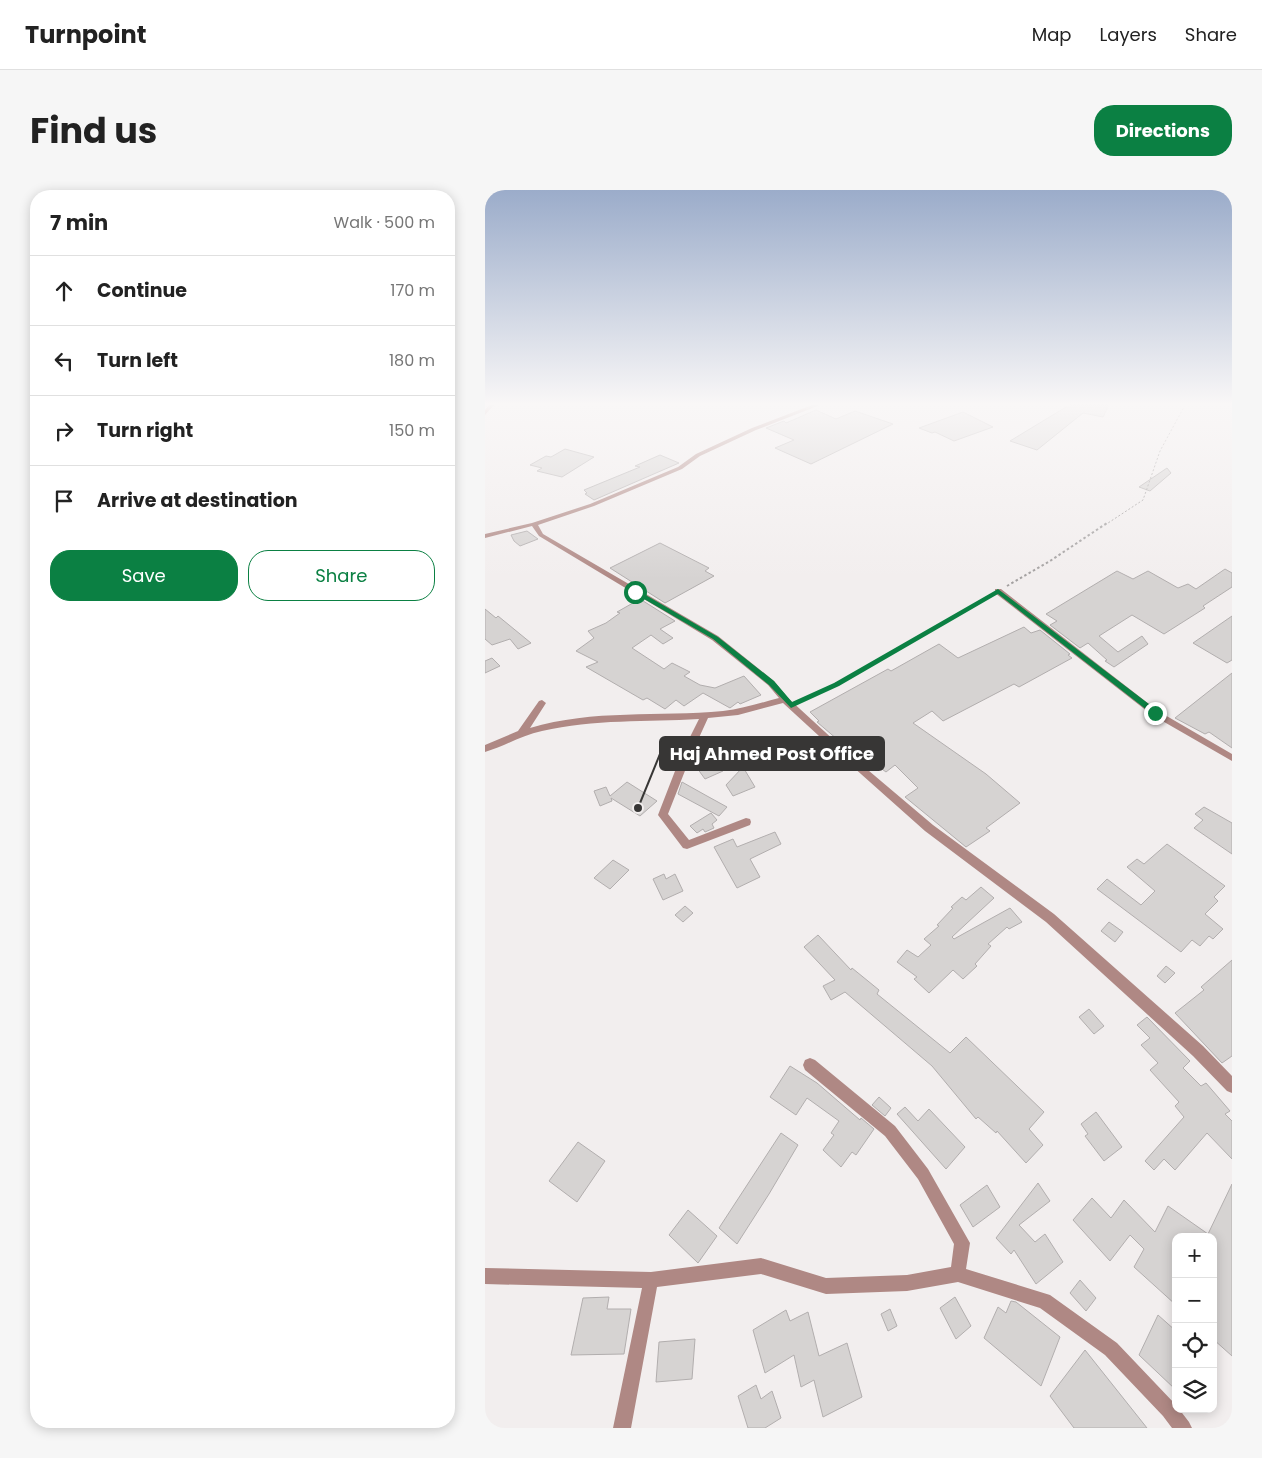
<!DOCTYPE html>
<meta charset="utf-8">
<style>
:root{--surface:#fff;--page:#f6f6f6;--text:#222;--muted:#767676;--line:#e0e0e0;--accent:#0b8043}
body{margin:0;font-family:Poppins,sans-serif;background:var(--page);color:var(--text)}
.controls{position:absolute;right:15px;bottom:15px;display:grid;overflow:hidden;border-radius:10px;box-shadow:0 2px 12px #0003}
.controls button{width:45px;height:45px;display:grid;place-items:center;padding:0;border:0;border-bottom:1px solid var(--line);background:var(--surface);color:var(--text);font:25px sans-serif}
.stop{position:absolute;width:15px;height:15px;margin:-11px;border:4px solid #0b8043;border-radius:50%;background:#fff}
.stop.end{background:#0b8043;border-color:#fff;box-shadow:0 1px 5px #0008}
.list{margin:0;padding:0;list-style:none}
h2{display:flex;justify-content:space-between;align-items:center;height:65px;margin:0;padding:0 20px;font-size:21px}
h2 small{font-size:16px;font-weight:400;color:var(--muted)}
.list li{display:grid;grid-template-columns:32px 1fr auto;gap:15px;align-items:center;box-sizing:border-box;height:70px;padding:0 20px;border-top:1px solid var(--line)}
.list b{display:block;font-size:19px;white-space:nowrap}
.list em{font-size:16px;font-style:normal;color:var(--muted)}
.actions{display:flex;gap:10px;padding:15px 20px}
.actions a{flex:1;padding:11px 0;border:1px solid var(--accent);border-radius:20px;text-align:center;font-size:18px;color:var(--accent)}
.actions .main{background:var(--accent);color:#fff}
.icon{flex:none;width:28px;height:28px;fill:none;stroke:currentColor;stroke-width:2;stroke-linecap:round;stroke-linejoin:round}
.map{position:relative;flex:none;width:747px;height:1238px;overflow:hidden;border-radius:20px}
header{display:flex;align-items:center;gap:30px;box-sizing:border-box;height:70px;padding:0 25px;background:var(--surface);border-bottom:1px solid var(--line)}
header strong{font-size:24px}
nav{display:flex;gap:28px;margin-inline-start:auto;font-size:18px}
.intro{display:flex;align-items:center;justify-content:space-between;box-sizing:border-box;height:120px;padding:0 30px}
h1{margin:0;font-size:35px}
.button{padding:12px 22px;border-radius:20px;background:var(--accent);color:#fff;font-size:18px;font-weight:700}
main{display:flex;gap:30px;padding:0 30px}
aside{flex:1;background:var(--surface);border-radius:20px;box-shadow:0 2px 12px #0003}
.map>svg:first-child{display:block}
</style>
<header>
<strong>Turnpoint</strong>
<nav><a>Map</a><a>Layers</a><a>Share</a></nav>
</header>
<div class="intro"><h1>Find us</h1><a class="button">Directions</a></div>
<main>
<aside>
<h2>7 min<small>Walk · 500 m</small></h2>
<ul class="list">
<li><svg class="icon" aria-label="ahead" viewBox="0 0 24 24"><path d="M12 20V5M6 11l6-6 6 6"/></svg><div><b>Continue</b></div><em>170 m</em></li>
<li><svg class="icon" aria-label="left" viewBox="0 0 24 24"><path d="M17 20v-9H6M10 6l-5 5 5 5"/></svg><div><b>Turn left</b></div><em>180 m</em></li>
<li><svg class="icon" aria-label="right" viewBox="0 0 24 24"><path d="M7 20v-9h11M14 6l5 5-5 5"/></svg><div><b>Turn right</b></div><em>150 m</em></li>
<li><svg class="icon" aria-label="arrive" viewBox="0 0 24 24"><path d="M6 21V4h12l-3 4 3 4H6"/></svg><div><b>Arrive at destination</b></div></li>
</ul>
<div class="actions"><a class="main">Save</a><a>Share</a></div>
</aside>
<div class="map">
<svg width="747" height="1238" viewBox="0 0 747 1238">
<rect width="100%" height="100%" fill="#f2eeee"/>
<path fill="#d6d3d2" stroke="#b2aeae" d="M585,215H624L618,227L598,223L552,260L525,251L581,217L585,218Z
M331,220L351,229L370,221L408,234L326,274L290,258L309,250L281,238L299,231L301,233Z
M478,222L508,237L469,251L450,242L447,243L434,238Z
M80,259L109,267L77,287L52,281L57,278L45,275L61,266L66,267Z
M175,265L194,273L109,310L100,304L102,303L99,300L155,277L150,276Z
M682,278L686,283L665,301L654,297Z
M42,341L53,349L35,356L29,351L26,345Z
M175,353L224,378L220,381L229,386L180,413L125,378Z
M740,379L747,383V397L718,416L720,418L679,444L647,425L614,446L633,462L657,446L663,454L629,477L620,471L622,470L603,453L595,458L565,435L572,431L561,424L632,381L648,389L663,381L693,398L703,394L711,399Z
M155,409L190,431L175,439L188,448L178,454L166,445L147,458L179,479L187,473L205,482L199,486L215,495L230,498L259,486L276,505L255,514L253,512L245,518L218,503L199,516L191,510L180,519L162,508L158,510L101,477L113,472L91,461L109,448L103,441L121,433L135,423L132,422Z
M0,419L11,428L13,426L46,453L33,459L25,449L7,455L0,449Z
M747,426V470L742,473L708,453Z
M539,437L546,443L555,440L585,464L583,465L587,468L534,497L529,494L458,531L447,521L428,533L501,584L535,613L501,638L505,641L481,657L420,607L433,598L410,575L401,582L355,549L353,550L332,532L334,531L325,522L403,479L406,481L454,454L473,468Z
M7,468L15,476L0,483V471Z
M747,483V558L724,542L720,544L690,528Z
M226,565L238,581L220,589L212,578Z
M258,577L270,597L248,606L241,595Z
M142,592L172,611L155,626L126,608L127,611L115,616L109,601L121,597L125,606Z
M197,592L222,606L242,617L234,626L219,618L193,604Z
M719,617L747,633V664L709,638L718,630L710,624Z
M226,623L232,630L227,634L229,638L220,642L218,639L212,643L205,636Z
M290,642L296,654L265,669L275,687L252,698L229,657L248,649L252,657Z
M682,654L740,696L729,707L733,711L720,724L738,739L728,749L724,746L715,756L707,750L696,762L612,699L622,689L656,715L670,701L642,677L652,669L659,674Z
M128,670L144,680L125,699L109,688Z
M179,684L181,689L190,684L198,701L178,710L168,689Z
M496,697L509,708L467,747L469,749L525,718L537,732L524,739L522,737L503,754L506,756L490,774L492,776L478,789L468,780L444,803L429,789L432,787L412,772L422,760L433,767L446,755L439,749L454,736L452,735L468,718L466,717L477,707L481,710Z
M200,716L208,723L198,732L190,725Z
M624,732L638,742L630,752L616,741Z
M333,745L366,780L367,778L394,800L392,804L465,863L481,847L559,922L544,939L558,955L541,973L512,941L511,943L493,927L491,929L447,876L360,802L346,810L338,796L350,790L319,757Z
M747,770V866L737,873L690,823L719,800L716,797Z
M681,776L690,783L680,793L672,786Z
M604,819L619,836L609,844L594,827Z
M662,827L705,871L698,878L716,896L721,893L745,921L740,924L747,931V969L722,943L690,980L679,969L669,980L660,971L699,927L690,916L694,912L665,880L673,873L656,855L665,848L652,835Z
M305,876L332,893L375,930L376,928L389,939L371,965L367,962L356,977L338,960L349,945L346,943L354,931L322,908L311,925L285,907Z
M394,907L406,918L400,926L387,915Z
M420,917L433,931L444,919L480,957L461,979L412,924Z
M611,922L637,957L619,971L600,946L603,944L596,934Z
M296,943L313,955L284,1004L252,1054L234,1038Z
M93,952L120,971L92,1012L64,991Z
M553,993L565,1011L534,1035L550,1052L560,1044L578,1072L551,1094L529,1060L526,1064L511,1048Z
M747,994V1166L728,1149V1047H691V1115L649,1077L659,1059L645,1045L625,1071L588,1030L607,1008L626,1028L639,1010L670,1042L683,1016L723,1044Z
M502,995L515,1017L488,1037L475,1015Z
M203,1020L232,1046L213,1073L184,1045Z
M595,1090L611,1108L601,1121L585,1103Z
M124,1107L122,1119H146L139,1164L86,1165L98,1108Z
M470,1107L486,1136L471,1149L455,1118Z
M526,1111L531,1112L575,1147L556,1196L499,1148L513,1117L521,1123Z
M405,1119L412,1136L403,1141L396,1124Z
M301,1120L305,1131L323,1122L334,1166L362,1153L377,1207L338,1227L329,1190L316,1197L309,1165L280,1183L268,1140Z
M673,1125L691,1141V1200L654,1165Z
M210,1149L207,1189L171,1192L174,1152Z
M600,1160L662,1238H589L565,1206Z
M271,1195L276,1209L287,1201L296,1228L280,1238H263L253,1206Z"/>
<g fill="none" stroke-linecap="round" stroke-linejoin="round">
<path stroke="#a3a0a0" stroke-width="1" stroke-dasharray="2 2" stroke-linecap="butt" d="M620,335L658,310L675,261L700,215"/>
<path stroke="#a3a0a0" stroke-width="2" stroke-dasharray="2.5 2.5" stroke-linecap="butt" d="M522,396L565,371L622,333
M367,486L506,405"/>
<path stroke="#a3a0a0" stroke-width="2.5" stroke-dasharray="4 4" stroke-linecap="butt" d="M314,512L369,485"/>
<path fill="#af8884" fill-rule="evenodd" d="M4,215H9L0,225V220Z
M327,215H335L271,240L215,266L197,279L109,316L53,335L58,344L233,446L289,491L303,508L364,564L448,635L569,724L718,856L747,886V903L742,901L708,866L561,732L440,641L358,568L298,513L253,525L223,528L207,563L183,624L204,650L261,628L265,629L266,632L265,635L202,659L198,658L173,625L197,563L214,529C162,532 109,529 57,541C37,545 20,556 0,562V555L33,541L54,511L57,510L61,513L45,538C108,519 174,527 238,521C257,519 275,513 294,508L283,495L227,450L54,346L47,336L0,348V344L47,333L105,314L193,277L211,264L267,238Z
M510,399H516L673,521L747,564V571L667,525L510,403Z
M325,868L330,870L410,936L443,979L485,1053L481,1079L565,1105L632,1153L690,1214L691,1219H694L704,1232L707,1238H687L678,1226L620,1165L555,1118L473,1092L422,1101L341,1104L276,1084L172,1097L146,1238H128L157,1098L0,1094V1078L166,1082L276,1068L341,1088L422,1085L466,1077L469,1054L433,989L400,946L320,880L318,875L320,870Z"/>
</g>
<linearGradient id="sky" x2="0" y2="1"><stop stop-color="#9bacca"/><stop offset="0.55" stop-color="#f9f7f7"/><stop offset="1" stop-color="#f9f7f7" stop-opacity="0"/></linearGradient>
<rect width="747" height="389" fill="url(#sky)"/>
<path fill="#0b8043" d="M513,399L673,521V524H667L513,404L354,496L306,518L284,495L228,449L147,402L152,400L233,447L289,491L307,512L349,493Z"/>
<path fill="none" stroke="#373635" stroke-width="2" d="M153 618L175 564"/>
<circle fill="#373635" stroke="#f2eeee" stroke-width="2" cx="153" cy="618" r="5"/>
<rect fill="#373635" stroke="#373635" stroke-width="2" x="175" y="547" width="224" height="33" rx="5"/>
<g font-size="18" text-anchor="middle" font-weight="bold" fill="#fff">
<text x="287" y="570">Haj Ahmed Post Office</text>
</g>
</svg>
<div class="controls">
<button>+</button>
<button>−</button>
<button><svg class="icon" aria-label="locate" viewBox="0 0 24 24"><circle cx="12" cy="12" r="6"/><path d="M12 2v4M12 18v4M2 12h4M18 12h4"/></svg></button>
<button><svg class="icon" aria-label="layers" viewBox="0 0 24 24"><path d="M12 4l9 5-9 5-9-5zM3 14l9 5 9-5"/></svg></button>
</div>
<div class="stop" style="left:150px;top:402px"></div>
<div class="stop end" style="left:670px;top:523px"></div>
</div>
</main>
